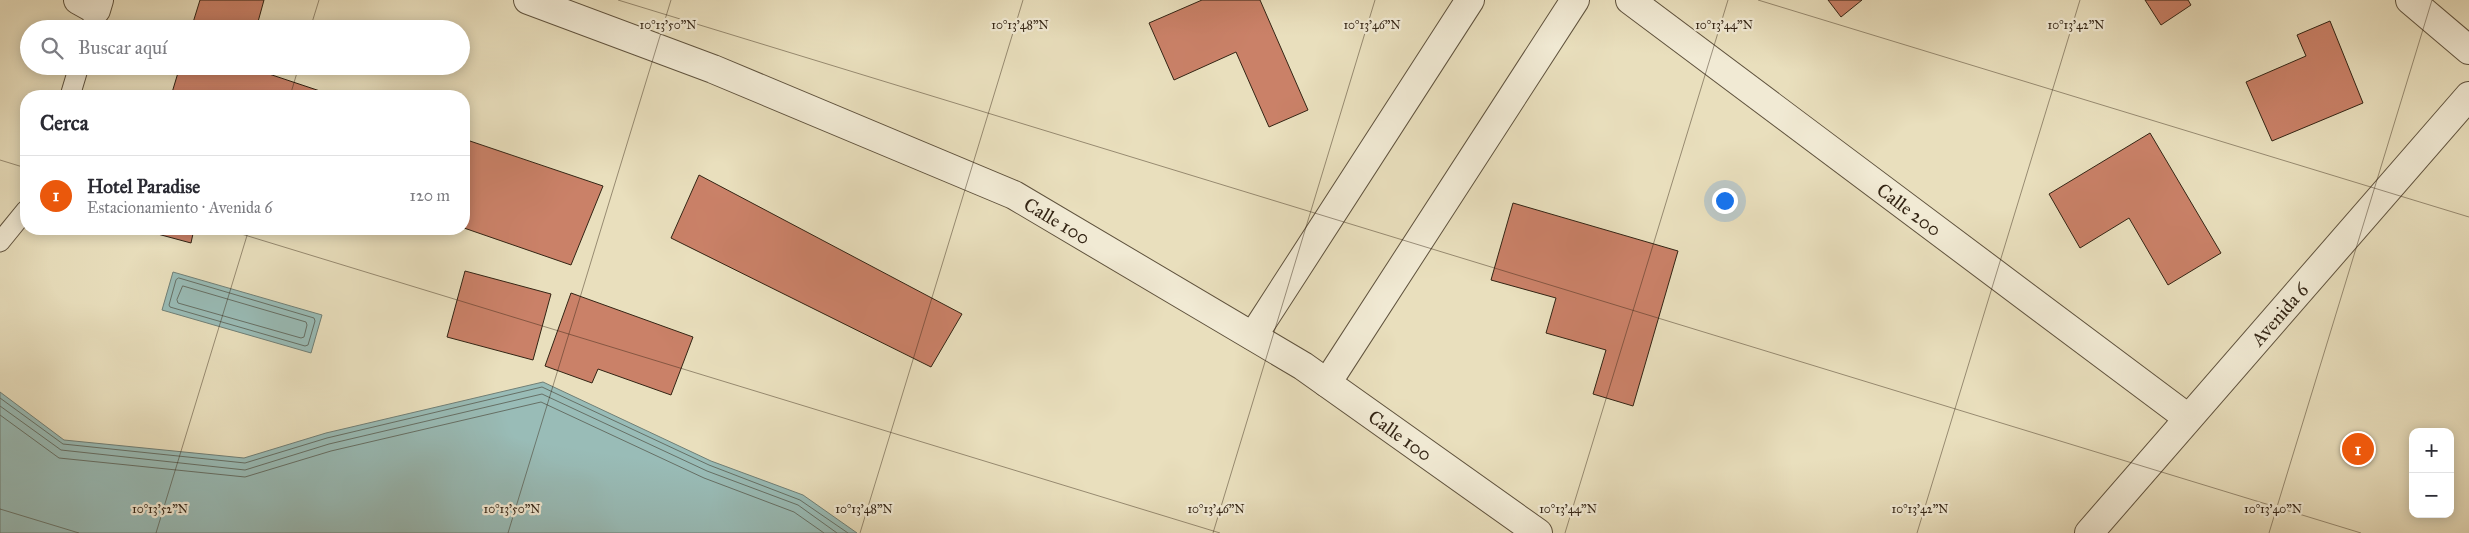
<!DOCTYPE html>
<html lang="es">
<meta charset="utf-8">
<style>
:root{--surface:#fff;--page:#f7f7f7;--text:#2b2b33;--muted:#7c7c81;--line:#e1e1e2;--accent:#ea580c}
body{margin:0;font-family:"IM FELL Great Primer",serif;background:var(--page);color:var(--text)}
.controls{position:absolute;right:15px;bottom:15px;display:grid;overflow:hidden;border-radius:10px;box-shadow:0 2px 12px #0003}
.controls button{width:45px;height:45px;display:grid;place-items:center;padding:0;border:0;border-bottom:1px solid var(--line);background:var(--surface);color:var(--text);font:25px sans-serif}
.you{position:absolute;left:1724px;top:200px;width:18px;height:18px;margin:-12px;border:4px solid #fff;border-radius:50%;background:#1a73e8;box-shadow:0 0 0 8px #1a73e833}
.badge{display:grid;place-items:center;width:32px;height:32px;border-radius:50%;background:var(--accent);color:#fff;font-size:16px;font-weight:700}
.pin{position:absolute;translate:-50% -50%;border:2px solid #fff;box-shadow:0 1px 5px #0006}
.list{margin:0;padding:0;list-style:none}
h2{display:flex;justify-content:space-between;align-items:center;height:65px;margin:0;padding:0 20px;font-size:21px}
h2 small{font-size:16px;font-weight:400;color:var(--muted)}
.list li{display:grid;grid-template-columns:32px 1fr auto;gap:15px;align-items:center;box-sizing:border-box;height:80px;padding:0 20px;border-top:1px solid var(--line)}
.list b{display:block;font-size:19px;white-space:nowrap}
.list p{margin:0;font-size:16px;white-space:nowrap;color:var(--muted)}
.list em{font-size:16px;font-style:normal;color:var(--muted)}
.icon{flex:none;width:28px;height:28px;fill:none;stroke:currentColor;stroke-width:2;stroke-linecap:round;stroke-linejoin:round}
.map{position:relative;flex:none;width:2469px;height:533px;overflow:hidden}
.search{position:absolute;background:var(--surface);box-shadow:0 2px 12px #0003;left:20px;top:20px;width:450px;height:55px;display:flex;align-items:center;gap:12px;box-sizing:border-box;padding:0 18px;border-radius:28px;color:var(--muted);font-size:19px}
.panel{position:absolute;background:var(--surface);box-shadow:0 2px 12px #0003;left:20px;top:90px;width:450px;height:145px;border-radius:20px}
.map>svg:first-child{display:block}
</style>
<div class="map">
<svg width="2469" height="533" viewBox="0 0 2469 533">
<rect width="100%" height="100%" fill="#e9dfbd"/>
<filter id="stains"><feTurbulence type="fractalNoise" baseFrequency=".004" numOctaves="4"/><feColorMatrix values="0 0 0 0 .2 0 0 0 0 .09 0 0 0 0 .02 0 0 0 .5 -.17"/></filter>
<radialGradient id="worn" r=".72"><stop offset=".6" stop-color="#630" stop-opacity="0"/><stop offset="1" stop-color="#630" stop-opacity=".3"/></radialGradient>
<path fill="#99bcb7" stroke="#707f76" d="M173,272L322,315L311,353L162,310Z
M543,382L711,461L803,495L857,533H0V392L64,440L244,458L326,433Z"/>
<g fill="none" stroke-linecap="round" stroke-linejoin="round">
<path stroke="#667066" stroke-width="1" d="M179,278L314,318L315,321L308,345L305,346L170,307L169,305L176,280Z
M183,286L306,322L307,325L304,337L301,338L178,303L177,300Z
M0,398L63,444L245,463L327,438L542,387L709,465L800,500L848,533
M0,406L61,450L245,470L329,444L542,394L707,471L798,505L837,533
M0,415L59,458L245,477L331,451L541,402L704,478L794,512L824,533"/>
</g>
<path fill="#ca8168" stroke="#332414" d="M200,0H264L256,29H191Z
M1202,0H1260L1308,110L1269,127L1236,52L1174,80L1149,23Z
M1828,0H1862L1841,17Z
M2145,0H2188L2191,5L2161,25Z
M2330,21L2363,103L2272,141L2246,82L2306,56L2297,35Z
M180,66H245L335,96H171Z
M2150,133L2221,253L2168,285L2129,218L2080,248L2049,194Z
M464,139L603,186L571,265L464,228Z
M699,175L962,314L931,367L671,238Z
M1513,203L1678,251L1633,406L1593,394L1606,350L1546,333L1556,298L1491,280Z
M139,229H194L191,243Z
M465,271L551,294L533,360L447,337Z
M571,293L693,337L671,395L598,369L592,383L545,366Z"/>
<g fill="none" stroke-linecap="round" stroke-linejoin="round">
<g stroke="#60533e" stroke-width="21">
<path id="service" d="M91,29L96,10
M70,96L79,66
M0,242L26,210"/>
</g>
<g stroke="#60533e" stroke-width="30">
<g id="minor">
<path d="M78,0L96,10L99,0"/>
<path id="s1" d="M528,0L713,69L1014,195L1303,366L1538,533"/>
<path id="s2" d="M1630,0L2188,418"/>
<path d="M2410,0L2469,50"/>
<path d="M1253,336L1470,0"/>
<path d="M1327,383L1575,0"/>
<path id="s3" d="M2089,533L2469,96"/>
</g>
</g>
<use href="#service" stroke="#f1ead4" stroke-width="19"/>
<use href="#minor" stroke="#f1ead4" stroke-width="28"/>
</g>
<path fill="none" stroke="#332414" stroke-width="1" stroke-opacity="0.45" d="M618,0L2361,533M1758,0L2469,217M310,29L319,0M290,96L299,66M0,160L26,168M225,229L1220,533M0,509L79,533M156,533L249,229M508,533L671,0M860,533L1023,0M1213,533L1375,0M1565,533L1728,0M1917,533L2080,0M2269,533L2432,0"/>
<g text-anchor="middle" stroke-width="4.5" stroke-linejoin="round" paint-order="stroke">
<g font-size="19" fill="#332414" stroke="#f1ead4">
<text dy="7" stroke="none"><textPath href="#s2" startOffset="349">Calle 200</textPath></text>
<text dy="7" stroke="none"><textPath href="#s1" startOffset="574">Calle 100</textPath></text>
<text dy="7" stroke="none"><textPath href="#s3" startOffset="290">Avenida 6</textPath></text>
<text dy="7" stroke="none"><textPath href="#s1" startOffset="979">Calle 100</textPath></text>
</g>
</g>
<g font-size="12" text-anchor="middle" fill="#332414" stroke="#f1ead4" stroke-width="4.5" stroke-linejoin="round" paint-order="stroke">
<text x="668" y="29">10°13'50"N</text>
<text x="1020" y="29">10°13'48"N</text>
<text x="1372" y="29">10°13'46"N</text>
<text x="1724" y="29">10°13'44"N</text>
<text x="2076" y="29">10°13'42"N</text>
<text x="160" y="513">10°13'52"N</text>
<text x="512" y="513">10°13'50"N</text>
<text x="864" y="513">10°13'48"N</text>
<text x="1216" y="513">10°13'46"N</text>
<text x="1568" y="513">10°13'44"N</text>
<text x="1920" y="513">10°13'42"N</text>
<text x="2273" y="513">10°13'40"N</text>
</g>
<rect width="100%" height="100%" filter="url(#stains)"/>
<rect width="100%" height="100%" fill="url(#worn)"/>
</svg>
<div class="controls">
<button>+</button>
<button>−</button>
</div>
<div class="you"></div>
<div class="pin badge" style="left:2358px;top:449px">1</div>
<div class="search"><svg class="icon" aria-label="search" viewBox="0 0 24 24"><circle cx="10" cy="10" r="6"/><path d="M15 15l6 6"/></svg>Buscar aquí</div>
<section class="panel">
<h2>Cerca<small></small></h2>
<ul class="list">
<li><span class="badge">1</span><div><b>Hotel Paradise</b><p>Estacionamiento · Avenida 6</p></div><em>120 m</em></li>
</ul>
</section>
</div>
